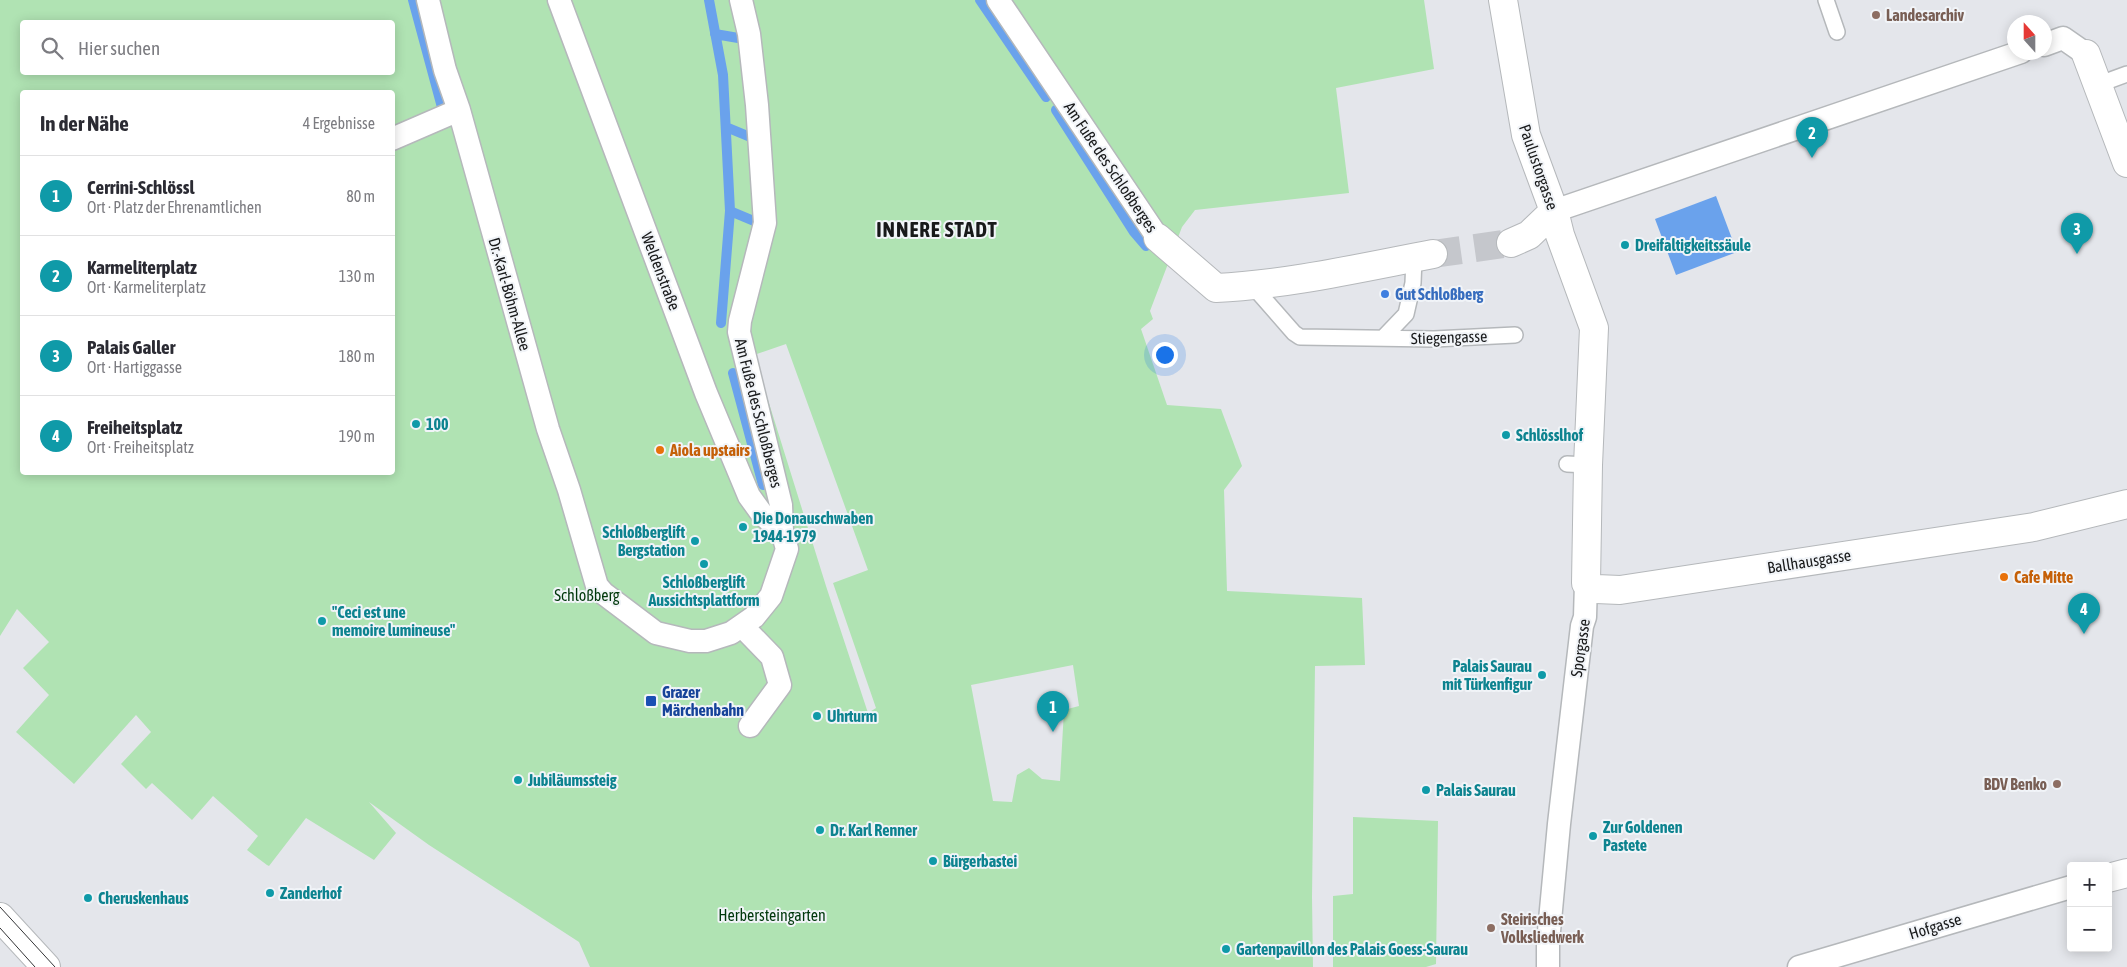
<!DOCTYPE html>
<html lang="de">
<meta charset="utf-8">
<style>
:root{--surface:#fff;--page:#f2f2f3;--text:#2b2b33;--muted:#7c7c81;--line:#e1e1e2;--accent:#1a73e8}
body{margin:0;font-family:"Asap Condensed",sans-serif;background:var(--page);color:var(--text)}
.controls{position:absolute;right:15px;bottom:15px;display:grid;overflow:hidden;border-radius:5px;box-shadow:0 2px 12px #0003}
.controls button{width:45px;height:45px;display:grid;place-items:center;padding:0;border:0;border-bottom:1px solid var(--line);background:var(--surface);color:var(--text);font:25px sans-serif}
.compass{position:absolute;left:2007px;top:15px;width:45px;height:45px;border-radius:50%;background:var(--surface);box-shadow:0 2px 12px #0003;rotate:339deg}
.you{position:absolute;left:1164px;top:354px;width:18px;height:18px;margin:-12px;border:4px solid #fff;border-radius:50%;background:#1a73e8;box-shadow:0 0 0 8px #1a73e833}
.badge{display:grid;place-items:center;width:32px;height:32px;border-radius:50%;background:var(--accent);color:#fff;font-size:16px;font-weight:700}
.pin{position:absolute;translate:-50% -41px;filter:drop-shadow(0 1px 2px #0008)}
.pin::after{content:'';position:absolute;top:26px;width:18px;height:15px;background:inherit;clip-path:polygon(0 0,100% 0,50% 100%)}
.list{margin:0;padding:0;list-style:none}
h2{display:flex;justify-content:space-between;align-items:center;height:65px;margin:0;padding:0 20px;font-size:21px}
h2 small{font-size:16px;font-weight:400;color:var(--muted)}
.list li{display:grid;grid-template-columns:32px 1fr auto;gap:15px;align-items:center;box-sizing:border-box;height:80px;padding:0 20px;border-top:1px solid var(--line)}
.list b{display:block;font-size:19px;white-space:nowrap}
.list p{margin:0;font-size:16px;white-space:nowrap;color:var(--muted)}
.list em{font-size:16px;font-style:normal;color:var(--muted)}
.icon{flex:none;width:28px;height:28px;fill:none;stroke:currentColor;stroke-width:2;stroke-linecap:round;stroke-linejoin:round}
.map{position:relative;flex:none;width:2127px;height:967px;overflow:hidden}
.search{position:absolute;background:var(--surface);box-shadow:0 2px 12px #0003;left:20px;top:20px;width:375px;height:55px;display:flex;align-items:center;gap:12px;box-sizing:border-box;padding:0 18px;border-radius:5px;color:var(--muted);font-size:19px}
.panel{position:absolute;background:var(--surface);box-shadow:0 2px 12px #0003;left:20px;top:90px;width:375px;height:385px;border-radius:5px}
.map>svg:first-child{display:block}
</style>
<div class="map">
<svg width="2127" height="967" viewBox="0 0 2127 967">
<rect width="100%" height="100%" fill="#e4e6eb"/>
<path fill="#b0e3b3" fill-rule="evenodd" d="M0,0H1424L1434,69L1336,88L1349,193L1195,210L1182,227L1150,311L1153,319L1141,329L1167,405L1221,409L1242,466L1224,490L1227,591L1362,598L1365,665L1315,666L1312,897L1313,967H590L579,942L429,845L369,802L396,833L374,860L306,818L269,866L267,865L247,850L258,836L213,796L192,820L152,783L146,789L121,764L151,732L136,715L74,784L16,732L49,695L23,668L49,642L17,609L0,636ZM22,22H392V72H22ZM22,92H392V472H22ZM786,344L868,570L833,583L876,708L868,713L826,586L754,355ZM1073,665L1079,706L1064,710L1060,781L1042,779L1029,768L1017,775L1012,802L993,801L971,685Z
M1353,817L1438,821L1436,964L1426,967H1333V896L1353,894Z"/>
<path fill="#6aa2ec" d="M1716,196L1737,252L1676,275L1655,219Z"/>
<g fill="none" stroke-linecap="round" stroke-linejoin="round">
<path stroke="#6aa2ec" stroke-width="10" d="M413,0L443,111
M709,0L723,75L730,211L721,323
M980,0L1046,97
M715,34L744,39
M1056,110L1134,232L1146,246
M726,127L755,139
M730,211L761,224L759,228
M733,373L763,485"/>
<path stroke="#c5c7cc" stroke-width="28" stroke-dasharray="28 14" stroke-linecap="butt" d="M1433,254L1511,243"/>
<g stroke="#b5b8bb" stroke-width="18">
<path id="service" d="M1826,0L1837,32
M2097,85L2127,74
M1252,285L1294,333L1300,337L1434,339L1515,335
M1383,338L1406,314L1413,283L1414,258
M1567,464L1588,465"/>
</g>
<g stroke="#b5b8bb" stroke-width="25">
<path id="pedestrian" d="M428,0L445,70L459,110L548,429L569,490L597,586L603,593L656,633L690,641H706L731,633L754,617L771,596L787,549L782,531L781,505L739,332L740,321L765,223L757,105L749,34L741,0
M559,0L706,393L749,496L762,514L782,531
M998,0L1158,238
M2044,45L2063,38L2086,54
M392,139L459,110
M1554,211L2021,52
M742,626L772,657L780,685L750,726
M1548,967V942L1559,824L1582,626L1585,617L1586,583
M1799,967L2071,887"/>
</g>
<g stroke="#b5b8bb" stroke-width="30">
<path id="minor" d="M1503,0L1526,135L1554,211L1560,235L1594,328L1588,465L1586,583L1596,589L1620,590L2034,527L2127,504
M2086,54L2127,163
M1158,238L1216,288C1286,285 1364,267 1433,254
M1511,243L1529,235L1554,211
M2108,878L2127,873
M0,917L46,967"/>
</g>
<use href="#service" stroke="#fff" stroke-width="15"/>
<use href="#pedestrian" stroke="#fff" stroke-width="22"/>
<use href="#minor" stroke="#fff" stroke-width="28"/>
<path stroke="#333436" stroke-width="1" d="M0,907L55,967
M0,928L35,967"/>
</g>
<g fill="#8d6e63" stroke="#f1f4f8" stroke-width="2">
<circle cx="1876" cy="15" r="5"/>
<circle cx="2057" cy="784" r="5"/>
<circle cx="1491" cy="928" r="5"/>
</g>
<g fill="#0f9aa8" stroke="#f1f4f8" stroke-width="2">
<circle cx="1625" cy="245" r="5"/>
<circle cx="416" cy="424" r="5"/>
<circle cx="1506" cy="435" r="5"/>
<circle cx="743" cy="527" r="5"/>
<circle cx="695" cy="541" r="5"/>
<circle cx="704" cy="564" r="5"/>
<circle cx="322" cy="621" r="5"/>
<circle cx="1542" cy="675" r="5"/>
<circle cx="817" cy="716" r="5"/>
<circle cx="518" cy="780" r="5"/>
<circle cx="1426" cy="790" r="5"/>
<circle cx="820" cy="830" r="5"/>
<circle cx="1593" cy="836" r="5"/>
<circle cx="933" cy="861" r="5"/>
<circle cx="270" cy="893" r="5"/>
<circle cx="88" cy="898" r="5"/>
<circle cx="1226" cy="949" r="5"/>
</g>
<circle fill="#3f7fe0" stroke="#f1f4f8" stroke-width="2" cx="1385" cy="294" r="5"/>
<g fill="#e8710a" stroke="#f1f4f8" stroke-width="2">
<circle cx="660" cy="450" r="5"/>
<circle cx="2004" cy="577" r="5"/>
</g>
<rect fill="#1a4fb4" stroke="#f1f4f8" stroke-width="2" x="645" y="695" width="12" height="12" rx="2.5"/>
<g text-anchor="middle" stroke-width="4" stroke-linejoin="round" paint-order="stroke">
<g font-size="16" font-weight="bold" fill="#785e54" stroke="#f1f4f8" text-anchor="start">
<text x="1886" y="21">Landesarchiv</text>
<text x="2047" y="790" text-anchor="end">BDV Benko</text>
<text x="1501" y="925">Steirisches<tspan x="1501" dy="18">Volksliedwerk</tspan></text>
</g>
<g font-size="16" fill="#18191a" stroke="#f1f4f8">
<text transform="translate(1111 167) rotate(56)" y="6">Am Fuße des Schloßberges</text>
<text transform="translate(1539 167) rotate(71)" y="6">Paulustorgasse</text>
<text transform="translate(661 271) rotate(69)" y="6">Weldenstraße</text>
<text transform="translate(510 294) rotate(74)" y="6">Dr.-Karl-Böhm-Allee</text>
<text transform="translate(1449 337) rotate(-2)" y="6">Stiegengasse</text>
<text transform="translate(759 413) rotate(76)" y="6">Am Fuße des Schloßberges</text>
<text transform="translate(1809 561) rotate(-9)" y="6">Ballhausgasse</text>
<text transform="translate(1580 648) rotate(-82)" y="6">Sporgasse</text>
<text transform="translate(1935 926) rotate(-17)" y="6">Hofgasse</text>
</g>
<g font-size="16" font-weight="bold" fill="#0d838f" stroke="#f1f4f8" text-anchor="start">
<text x="1635" y="251">Dreifaltigkeitssäule</text>
<text x="426" y="430">100</text>
<text x="1516" y="441">Schlösslhof</text>
<text x="753" y="524">Die Donauschwaben<tspan x="753" dy="18">1944-1979</tspan></text>
<text x="685" y="538" text-anchor="end">Schloßberglift<tspan x="685" dy="18">Bergstation</tspan></text>
<text x="704" y="588" text-anchor="middle">Schloßberglift<tspan x="704" dy="18">Aussichtsplattform</tspan></text>
<text x="332" y="618">"Ceci est une<tspan x="332" dy="18">memoire lumineuse"</tspan></text>
<text x="1532" y="672" text-anchor="end">Palais Saurau<tspan x="1532" dy="18">mit Türkenfigur</tspan></text>
<text x="827" y="722">Uhrturm</text>
<text x="528" y="786">Jubiläumssteig</text>
<text x="1436" y="796">Palais Saurau</text>
<text x="1603" y="833">Zur Goldenen<tspan x="1603" dy="18">Pastete</tspan></text>
<text x="830" y="836">Dr. Karl Renner</text>
<text x="943" y="867">Bürgerbastei</text>
<text x="280" y="899">Zanderhof</text>
<text x="98" y="904">Cheruskenhaus</text>
<text x="1236" y="955">Gartenpavillon des Palais Goess-Saurau</text>
</g>
<g font-size="16" font-weight="bold" fill="#366cbe" stroke="#f1f4f8" text-anchor="start">
<text x="1395" y="300">Gut Schloßberg</text>
</g>
<g font-size="16" font-weight="bold" fill="#c56008" stroke="#f1f4f8" text-anchor="start">
<text x="670" y="456">Aiola upstairs</text>
<text x="2014" y="583">Cafe Mitte</text>
</g>
<g font-size="16" fill="#00380b" stroke="#f1f4f8">
<text x="587" y="601">Schloßberg</text>
<text x="772" y="921">Herbersteingarten</text>
</g>
<g font-size="16" font-weight="bold" fill="#164399" stroke="#f1f4f8" text-anchor="start">
<text x="662" y="698">Grazer<tspan x="662" dy="18">Märchenbahn</tspan></text>
</g>
<g font-size="21" font-weight="bold" letter-spacing="1" fill="#18191a" stroke="#f1f4f8">
<text x="937" y="237">INNERE STADT</text>
</g>
</g>
</svg>
<div class="controls">
<button>+</button>
<button>−</button>
</div>
<svg class="compass" viewBox="-18 -18 36 36"><path d="M0-13l5 13h-10z" fill="#e53935"/><path d="M0 13l5-13h-10z" fill="#7c7c81"/></svg>
<div class="you"></div>
<div class="pin badge" style="left:1053px;top:732px;background:#0f9aa8">1</div>
<div class="pin badge" style="left:1812px;top:158px;background:#0f9aa8">2</div>
<div class="pin badge" style="left:2077px;top:254px;background:#0f9aa8">3</div>
<div class="pin badge" style="left:2084px;top:634px;background:#0f9aa8">4</div>
<div class="search"><svg class="icon" aria-label="search" viewBox="0 0 24 24"><circle cx="10" cy="10" r="6"/><path d="M15 15l6 6"/></svg>Hier suchen</div>
<section class="panel">
<h2>In der Nähe<small>4 Ergebnisse</small></h2>
<ul class="list">
<li><span class="badge" style="background:#0f9aa8">1</span><div><b>Cerrini-Schlössl</b><p>Ort · Platz der Ehrenamtlichen</p></div><em>80 m</em></li>
<li><span class="badge" style="background:#0f9aa8">2</span><div><b>Karmeliterplatz</b><p>Ort · Karmeliterplatz</p></div><em>130 m</em></li>
<li><span class="badge" style="background:#0f9aa8">3</span><div><b>Palais Galler</b><p>Ort · Hartiggasse</p></div><em>180 m</em></li>
<li><span class="badge" style="background:#0f9aa8">4</span><div><b>Freiheitsplatz</b><p>Ort · Freiheitsplatz</p></div><em>190 m</em></li>
</ul>
</section>
</div>
